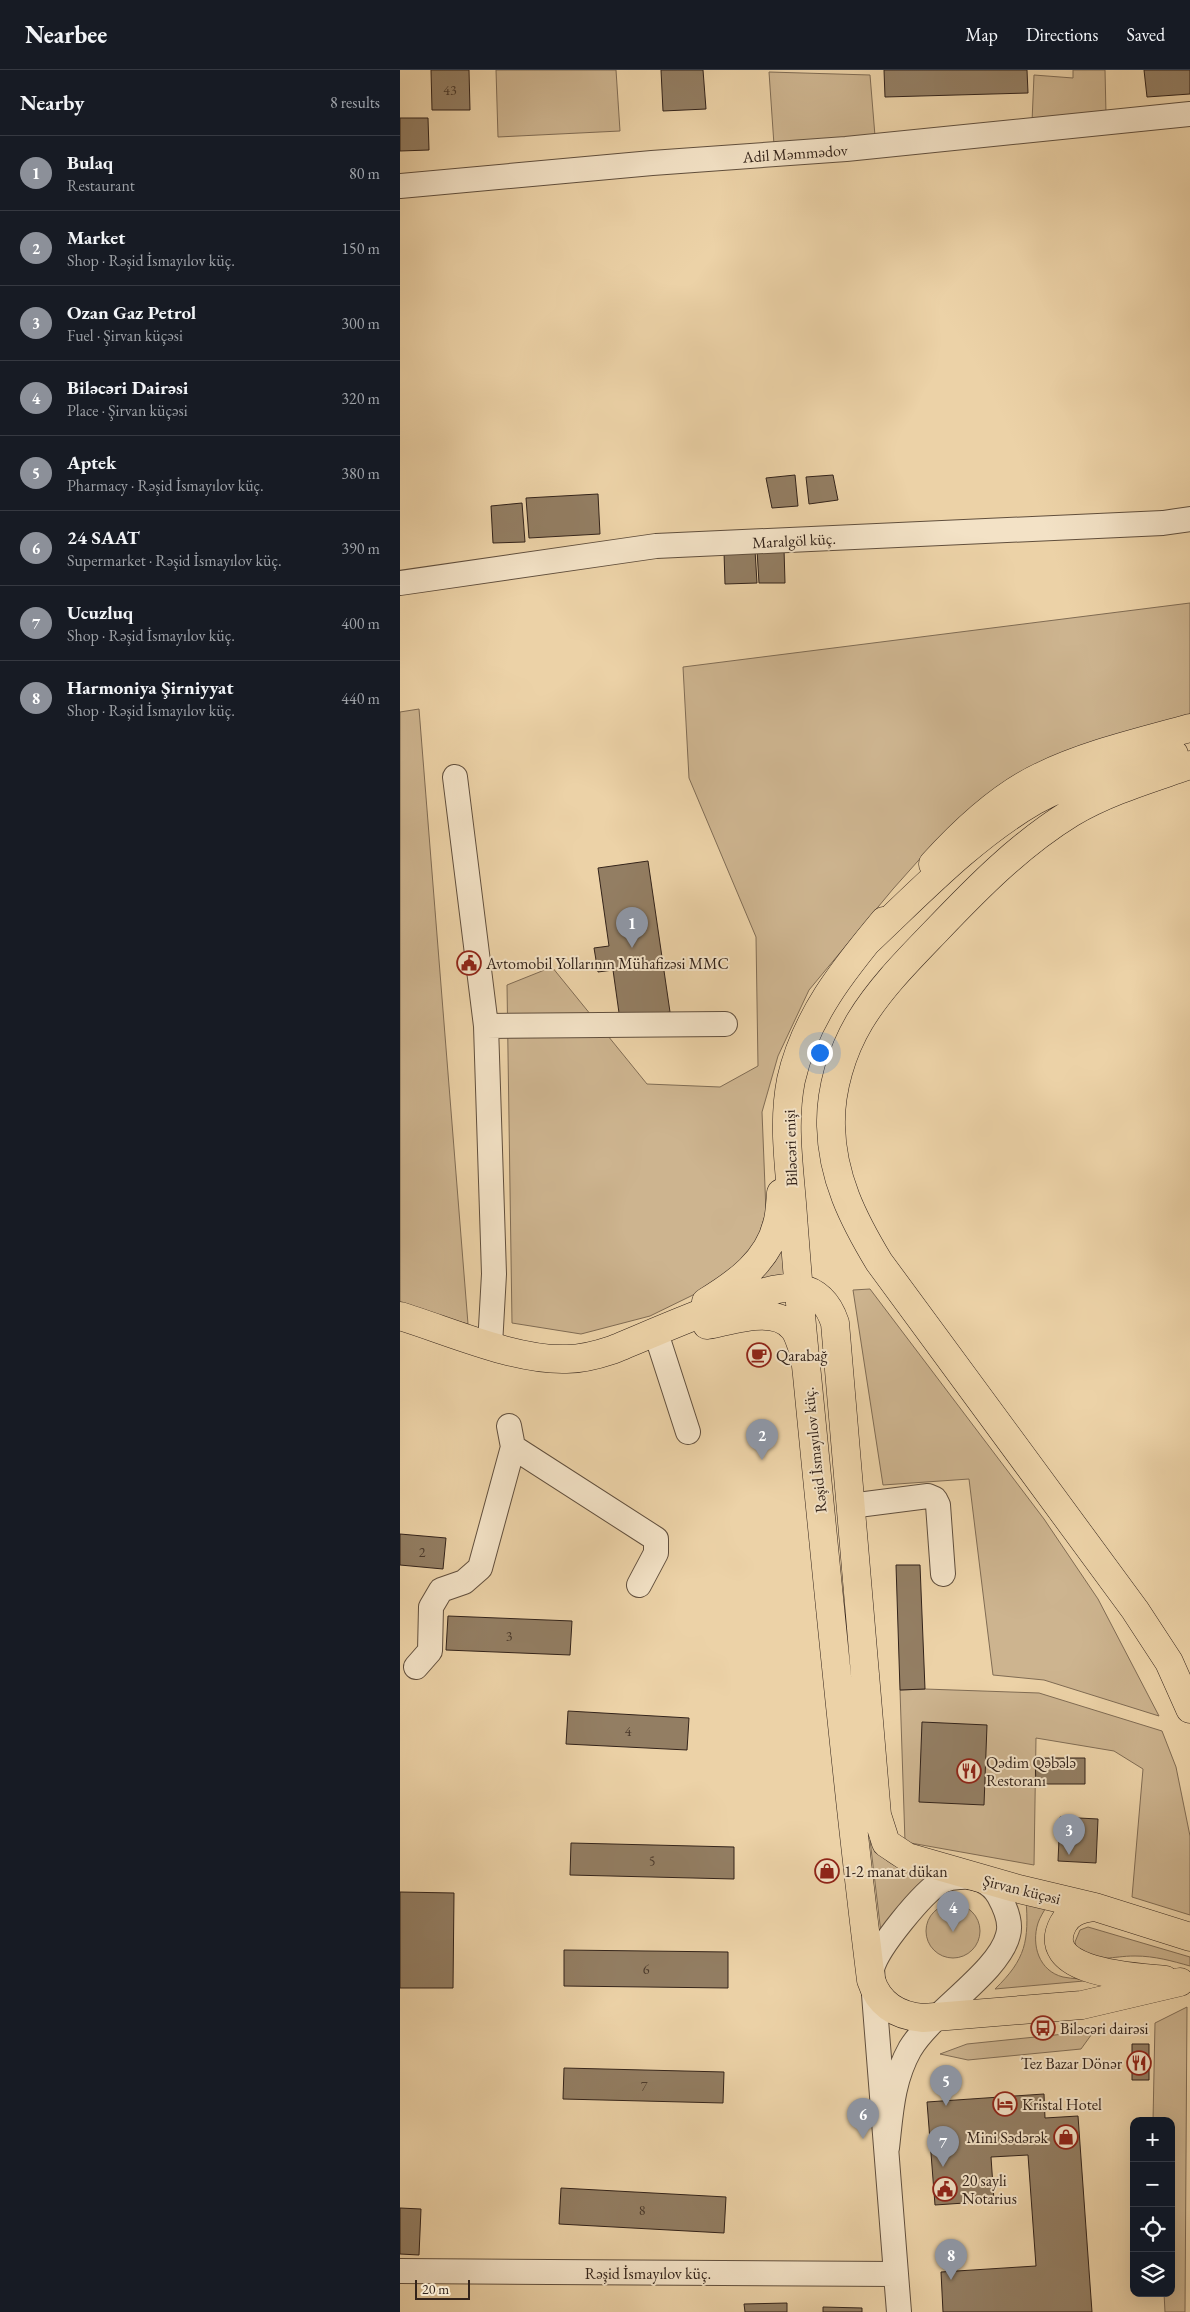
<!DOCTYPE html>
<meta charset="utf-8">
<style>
:root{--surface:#171b24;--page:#242831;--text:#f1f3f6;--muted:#9ea1a6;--line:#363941;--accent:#8c9099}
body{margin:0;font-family:"EB Garamond",serif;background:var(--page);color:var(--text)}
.controls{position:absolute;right:15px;bottom:15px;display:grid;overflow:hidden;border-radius:10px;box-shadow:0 5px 20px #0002}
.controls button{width:45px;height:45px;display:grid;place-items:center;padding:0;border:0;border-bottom:1px solid var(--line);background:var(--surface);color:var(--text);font:25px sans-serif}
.scale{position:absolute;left:15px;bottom:12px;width:55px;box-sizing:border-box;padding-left:5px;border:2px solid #33231a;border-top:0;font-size:14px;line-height:18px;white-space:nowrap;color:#33231a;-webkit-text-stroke:4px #f3e2c6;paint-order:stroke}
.you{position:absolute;left:419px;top:982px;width:18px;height:18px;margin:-12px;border:4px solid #fff;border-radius:50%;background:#1a73e8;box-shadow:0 0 0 8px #1a73e833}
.badge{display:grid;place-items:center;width:32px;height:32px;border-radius:50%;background:var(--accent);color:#fff;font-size:16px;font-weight:700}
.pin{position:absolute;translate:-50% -41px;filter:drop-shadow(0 1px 2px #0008)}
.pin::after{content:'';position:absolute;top:26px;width:18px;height:15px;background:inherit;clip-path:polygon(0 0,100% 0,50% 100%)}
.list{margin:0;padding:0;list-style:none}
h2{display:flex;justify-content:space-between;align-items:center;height:65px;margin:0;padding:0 20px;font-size:21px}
h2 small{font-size:16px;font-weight:400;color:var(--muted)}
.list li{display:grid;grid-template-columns:32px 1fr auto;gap:15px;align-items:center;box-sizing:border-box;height:75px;padding:0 20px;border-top:1px solid var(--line)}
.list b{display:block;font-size:19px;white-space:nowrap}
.list p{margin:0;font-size:16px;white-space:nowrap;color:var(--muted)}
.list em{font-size:16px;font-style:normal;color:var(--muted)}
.icon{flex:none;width:28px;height:28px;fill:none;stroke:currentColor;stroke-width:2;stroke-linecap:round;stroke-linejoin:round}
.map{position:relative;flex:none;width:790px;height:2242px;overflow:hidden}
header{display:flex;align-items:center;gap:30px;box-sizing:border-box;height:70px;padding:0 25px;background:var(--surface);border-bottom:1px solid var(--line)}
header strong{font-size:24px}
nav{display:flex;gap:28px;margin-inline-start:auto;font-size:18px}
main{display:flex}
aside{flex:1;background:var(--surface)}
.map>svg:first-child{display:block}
</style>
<header>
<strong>Nearbee</strong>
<nav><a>Map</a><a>Directions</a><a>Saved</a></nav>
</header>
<main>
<aside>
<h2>Nearby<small>8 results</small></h2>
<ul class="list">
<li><span class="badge">1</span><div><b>Bulaq</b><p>Restaurant</p></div><em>80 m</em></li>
<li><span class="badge">2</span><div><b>Market</b><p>Shop · Rəşid İsmayılov küç.</p></div><em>150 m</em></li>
<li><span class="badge">3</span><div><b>Ozan Gaz Petrol</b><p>Fuel · Şirvan küçəsi</p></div><em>300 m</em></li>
<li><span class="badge">4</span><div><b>Biləcəri Dairəsi</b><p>Place · Şirvan küçəsi</p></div><em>320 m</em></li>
<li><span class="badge">5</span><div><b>Aptek</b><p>Pharmacy · Rəşid İsmayılov küç.</p></div><em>380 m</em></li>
<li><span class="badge">6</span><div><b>24 SAAT</b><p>Supermarket · Rəşid İsmayılov küç.</p></div><em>390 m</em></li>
<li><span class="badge">7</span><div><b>Ucuzluq</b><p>Shop · Rəşid İsmayılov küç.</p></div><em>400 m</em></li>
<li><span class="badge">8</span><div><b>Harmoniya Şirniyyat</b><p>Shop · Rəşid İsmayılov küç.</p></div><em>440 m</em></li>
</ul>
</aside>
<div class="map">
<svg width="790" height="2242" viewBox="0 0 790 2242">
<rect width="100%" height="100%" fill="#ecd2a7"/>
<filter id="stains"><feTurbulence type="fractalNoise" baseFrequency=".004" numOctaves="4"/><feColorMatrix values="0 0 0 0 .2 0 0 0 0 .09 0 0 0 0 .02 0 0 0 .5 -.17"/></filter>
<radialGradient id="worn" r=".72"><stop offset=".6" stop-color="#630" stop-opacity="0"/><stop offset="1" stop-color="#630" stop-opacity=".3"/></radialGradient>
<path fill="#cdb48f" stroke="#806c54" d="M96,0H216L220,61L98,67Z
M673,0H705L706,44L632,52L634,5L673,8Z
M369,2L470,5L475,66L374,75Z
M790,533V644L671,679L627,698L582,729L534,773L493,819L409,920L378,986L362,1042L366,1142L356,1175L334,1205L250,1246L181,1264L112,1253L107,915L152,897L247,1014L320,1017L358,996L356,867L289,708L283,597Z
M19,639L68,1254L0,1236V642Z
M385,1158L388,1206L336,1223Z
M470,1219L644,1449L698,1529L759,1646L644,1610L593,1605L569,1409L483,1415L453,1220Z
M525,1619L639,1623L762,1661L776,1697L790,1766V1845L732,1827L743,1699L714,1681L636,1668L634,1795L505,1772L500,1620Z
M470,1770C486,1799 505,1800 535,1808L481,1863Z
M626,1829L647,1836C644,1841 640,1847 638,1853C631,1875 639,1901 663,1907C673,1909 684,1909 695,1910L595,1919C626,1889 629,1871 626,1829Z
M526 1861a27 27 0 1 1 54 0a27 27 0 1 1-54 0Z
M688,1857L790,1887V1896C772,1891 755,1886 735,1886C711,1886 702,1893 677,1882L675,1872L680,1860Z
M787,1937L785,2242H765L764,2223H771V2051H753L755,1953Z
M694,1961L681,1979L568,1990L540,1984L567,1974Z"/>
<path fill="#937e63" stroke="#33231a" d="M31,0H69L70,40H32Z
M261,0H303L306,39L263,41Z
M484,0H627L628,23L485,27Z
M744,0H790V24L747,27Z
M0,48H28L29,80L0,81Z
M395,405L398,436L372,438L366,408Z
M433,405L438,430L409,434L406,407Z
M198,424L200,464L129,468L126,428Z
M122,433L125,472L93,473L91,436Z
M384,479L385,513H359L357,480Z
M355,480L357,513L325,514L324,482Z
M248,791L270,942L220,950L213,900L198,902L194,878L209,876L198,798Z
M0,1464L46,1468L43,1499L0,1495Z
M496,1495H520L525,1619L500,1620Z
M48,1546L172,1551L170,1585L46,1580Z
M168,1641L289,1648L287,1680L166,1674Z
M522,1652L587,1655L584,1735L519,1732Z
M635,1688H685V1714H636Z
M660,1747L698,1749L696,1793L658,1791Z
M171,1773L334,1777V1809L170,1805Z
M0,1822L54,1823L53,1918H0Z
M164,1880L328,1882V1918L164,1916Z
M732,1974H749V2010H732Z
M164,1998L324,2002L323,2033L163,2029Z
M644,2024L645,2048L678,2046L692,2242H543L541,2202L636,2196L628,2085L591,2087L594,2131L535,2135L527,2032Z
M161,2118L326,2127L324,2163L159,2154Z
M0,2138L21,2139L19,2185L0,2184Z
M387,2233V2242H345L344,2234Z
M423,2237L462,2238V2242H423Z"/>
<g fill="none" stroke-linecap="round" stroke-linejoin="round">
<g stroke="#614f3d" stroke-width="26">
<path id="minor" d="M0,116L252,93L446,79L790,44
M0,513L256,476L763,453L790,449
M55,707L86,956L94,1204L90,1275
M86,956L325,954
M256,1263L288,1362
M109,1356L113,1377L256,1469V1483L239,1515
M450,1436L528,1426L535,1429L538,1435L543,1504
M16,1597L30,1581L31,1537L41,1520L64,1512L80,1498L113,1377
M487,2078C491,2043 492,2011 510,1979C532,1942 599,1902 608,1865C612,1852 605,1837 599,1826C591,1812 575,1805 560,1807C554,1807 548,1808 542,1811C523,1822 477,1878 472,1899L499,2242
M0,2201L496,2204"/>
</g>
<g stroke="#33231a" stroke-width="29">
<path id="major" d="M533,794C563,761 600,726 640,707C687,684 740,672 790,658
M484,851C444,899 405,947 391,1010C382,1055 390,1101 393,1146C397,1199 401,1252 407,1305C427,1507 446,1708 471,1910C479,1935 498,1946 523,1948L682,1935L780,1912
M306,1232C337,1213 368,1191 377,1154C380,1144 380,1133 381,1123
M0,1246C49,1261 116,1291 167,1289C182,1289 197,1285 212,1280C250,1265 364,1212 399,1218C419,1222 429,1235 435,1253L477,1745L486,1773L507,1787L615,1818L695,1837L790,1867
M307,1255C331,1251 376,1234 394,1259C398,1264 400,1272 402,1277
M695,1837C681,1839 670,1841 663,1854C637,1904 738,1907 765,1910"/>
</g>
<g stroke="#33231a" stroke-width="29">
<path id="highway" d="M790,695C750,709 708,721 671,743C619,775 577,818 535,862C508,890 480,918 460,951C442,981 430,1020 431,1056C432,1107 453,1149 479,1192L735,1540L769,1592L790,1639
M469,870C520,822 572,767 634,731C677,707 726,695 774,684"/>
</g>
<use href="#minor" stroke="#f3e2c6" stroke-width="24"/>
<use href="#major" stroke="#ecd2a7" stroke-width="28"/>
<use href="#highway" stroke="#ecd2a7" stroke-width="28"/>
</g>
<defs>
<g id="civic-ring" transform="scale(1.25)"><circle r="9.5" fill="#f3e2c6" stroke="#8f2418" stroke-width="1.5"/><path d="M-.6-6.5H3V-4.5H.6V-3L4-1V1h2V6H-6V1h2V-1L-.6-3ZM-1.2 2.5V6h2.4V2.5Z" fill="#8f2418"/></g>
<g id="cafe-ring" transform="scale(1.25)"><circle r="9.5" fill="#f3e2c6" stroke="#8f2418" stroke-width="1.5"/><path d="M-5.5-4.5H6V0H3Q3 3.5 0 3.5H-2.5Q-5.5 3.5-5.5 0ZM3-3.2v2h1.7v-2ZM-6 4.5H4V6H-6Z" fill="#8f2418"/></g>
<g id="restaurant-ring" transform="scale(1.25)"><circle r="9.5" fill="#f3e2c6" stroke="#8f2418" stroke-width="1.5"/><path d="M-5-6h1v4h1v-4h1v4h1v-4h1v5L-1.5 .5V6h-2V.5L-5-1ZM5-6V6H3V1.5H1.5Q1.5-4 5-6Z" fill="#8f2418"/></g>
<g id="shop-ring" transform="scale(1.25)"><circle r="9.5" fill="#f3e2c6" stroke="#8f2418" stroke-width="1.5"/><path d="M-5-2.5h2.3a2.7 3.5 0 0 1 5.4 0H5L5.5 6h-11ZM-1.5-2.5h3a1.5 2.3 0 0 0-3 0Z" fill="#8f2418"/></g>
<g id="bus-ring" transform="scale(1.25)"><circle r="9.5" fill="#f3e2c6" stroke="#8f2418" stroke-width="1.5"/><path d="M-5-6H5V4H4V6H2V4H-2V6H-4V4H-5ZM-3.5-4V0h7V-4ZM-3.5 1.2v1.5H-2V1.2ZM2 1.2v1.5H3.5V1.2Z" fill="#8f2418"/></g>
<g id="hotel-ring" transform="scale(1.25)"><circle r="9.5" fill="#f3e2c6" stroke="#8f2418" stroke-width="1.5"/><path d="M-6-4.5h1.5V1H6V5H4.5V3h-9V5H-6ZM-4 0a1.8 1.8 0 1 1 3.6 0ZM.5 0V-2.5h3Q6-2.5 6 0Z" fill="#8f2418"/></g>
</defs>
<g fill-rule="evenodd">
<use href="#civic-ring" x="69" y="893"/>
<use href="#cafe-ring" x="359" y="1285"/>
<use href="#restaurant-ring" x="569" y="1701"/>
<use href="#shop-ring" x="427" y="1801"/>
<use href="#bus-ring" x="643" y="1958"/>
<use href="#restaurant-ring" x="739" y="1993"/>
<use href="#hotel-ring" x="605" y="2034"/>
<use href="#shop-ring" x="666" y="2067"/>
<use href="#civic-ring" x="545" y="2119"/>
</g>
<g text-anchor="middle" stroke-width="4" stroke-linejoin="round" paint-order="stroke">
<g font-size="14" fill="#4b3a2c">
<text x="50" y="25">43</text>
<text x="22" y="1487">2</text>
<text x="109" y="1571">3</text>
<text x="228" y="1666">4</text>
<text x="252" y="1796">5</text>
<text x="246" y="1904">6</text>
<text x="244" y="2021">7</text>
<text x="242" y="2145">8</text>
</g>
<g font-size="16" fill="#33231a" stroke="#f3e2c6">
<text transform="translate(395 83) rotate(-4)" y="6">Adil Məmmədov</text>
<text transform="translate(394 470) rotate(-3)" y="6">Maralgöl küç.</text>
<text transform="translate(390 1078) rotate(-92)" y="6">Biləcəri enişi</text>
<text transform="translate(414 1380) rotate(-96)" y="6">Rəşid İsmayılov küç.</text>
<text transform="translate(622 1819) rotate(14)" y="6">Şirvan küçəsi</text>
<text x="248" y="2209">Rəşid İsmayılov küç.</text>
</g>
<g font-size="16" fill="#33231a" stroke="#f3e2c6" text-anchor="start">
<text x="86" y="899">Avtomobil Yollarının Mühafizəsi MMC</text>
<text x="376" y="1291">Qarabağ</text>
<text x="586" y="1698">Qədim Qəbələ<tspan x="586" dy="18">Restoranı</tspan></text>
<text x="444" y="1807">1-2 manat dükan</text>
<text x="660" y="1964">Biləcəri dairəsi</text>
<text x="722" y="1999" text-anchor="end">Tez Bazar Dönər</text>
<text x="622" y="2040">Kristal Hotel</text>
<text x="648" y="2073" text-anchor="end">Mini Sədərək</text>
<text x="562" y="2116">20 sayli<tspan x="562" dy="18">Notarius</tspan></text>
</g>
</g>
<rect width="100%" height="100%" filter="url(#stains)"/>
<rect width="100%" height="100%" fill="url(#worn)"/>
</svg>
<div class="controls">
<button>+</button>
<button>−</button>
<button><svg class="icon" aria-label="locate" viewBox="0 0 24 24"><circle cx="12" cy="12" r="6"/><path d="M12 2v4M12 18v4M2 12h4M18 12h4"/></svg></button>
<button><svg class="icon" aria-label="layers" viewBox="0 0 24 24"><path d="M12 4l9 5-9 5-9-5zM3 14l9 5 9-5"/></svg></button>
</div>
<div class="scale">20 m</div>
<div class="you"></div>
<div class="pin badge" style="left:232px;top:878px">1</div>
<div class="pin badge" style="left:362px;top:1390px">2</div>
<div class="pin badge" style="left:669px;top:1785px">3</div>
<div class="pin badge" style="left:553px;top:1862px">4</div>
<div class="pin badge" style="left:546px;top:2036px">5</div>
<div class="pin badge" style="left:463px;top:2069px">6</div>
<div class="pin badge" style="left:543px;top:2097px">7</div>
<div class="pin badge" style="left:551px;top:2210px">8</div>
</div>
</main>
